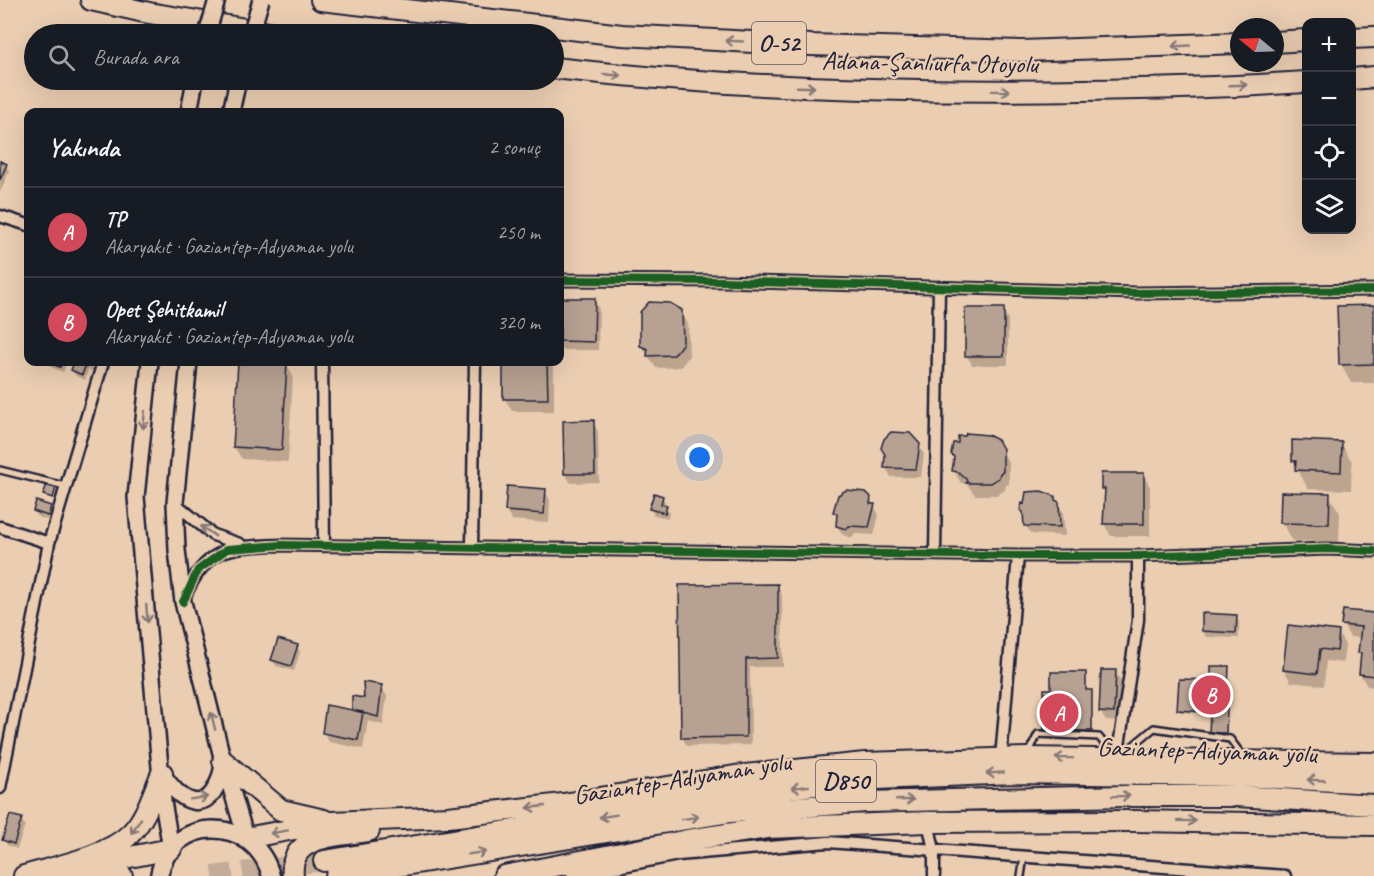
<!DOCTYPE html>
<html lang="tr">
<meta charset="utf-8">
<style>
:root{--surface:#171b24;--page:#20242c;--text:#f1f3f6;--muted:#9ea1a6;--line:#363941;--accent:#d1495b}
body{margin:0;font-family:Caveat,sans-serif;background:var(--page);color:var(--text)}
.controls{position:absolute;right:18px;top:18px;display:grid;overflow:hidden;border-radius:12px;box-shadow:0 6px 24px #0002}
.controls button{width:54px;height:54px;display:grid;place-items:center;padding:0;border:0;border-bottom:2px solid var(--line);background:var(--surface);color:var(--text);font:30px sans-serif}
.compass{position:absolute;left:1230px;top:18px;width:54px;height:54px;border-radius:50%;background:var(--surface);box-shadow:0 6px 24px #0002;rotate:289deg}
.you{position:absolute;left:700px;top:458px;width:21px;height:21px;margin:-15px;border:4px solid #fff;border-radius:50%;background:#1a73e8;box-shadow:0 0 0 9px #1a73e833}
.badge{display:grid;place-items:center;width:39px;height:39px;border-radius:50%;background:var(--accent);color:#fff;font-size:20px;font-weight:700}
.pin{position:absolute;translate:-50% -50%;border:3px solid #fff;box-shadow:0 2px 6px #0006}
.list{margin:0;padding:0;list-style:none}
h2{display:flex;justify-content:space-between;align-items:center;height:78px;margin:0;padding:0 24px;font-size:26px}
h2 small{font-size:20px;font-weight:400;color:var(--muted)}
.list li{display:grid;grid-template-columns:39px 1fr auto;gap:18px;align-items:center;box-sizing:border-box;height:90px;padding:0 24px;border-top:2px solid var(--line)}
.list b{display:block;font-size:22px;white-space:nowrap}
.list p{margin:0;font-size:20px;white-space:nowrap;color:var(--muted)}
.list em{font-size:20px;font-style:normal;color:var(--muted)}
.icon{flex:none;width:33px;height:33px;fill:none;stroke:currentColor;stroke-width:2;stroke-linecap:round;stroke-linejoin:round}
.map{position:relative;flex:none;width:1374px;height:876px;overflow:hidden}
.search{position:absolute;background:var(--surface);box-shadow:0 6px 24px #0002;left:24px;top:24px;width:540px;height:66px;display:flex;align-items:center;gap:15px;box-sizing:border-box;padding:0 21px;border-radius:33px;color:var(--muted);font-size:22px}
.panel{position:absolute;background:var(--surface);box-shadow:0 6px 24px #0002;left:24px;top:108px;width:540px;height:258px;border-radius:12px}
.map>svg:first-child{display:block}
</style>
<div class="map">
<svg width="1374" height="876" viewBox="0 0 1374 876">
<rect width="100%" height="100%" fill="#ebceb2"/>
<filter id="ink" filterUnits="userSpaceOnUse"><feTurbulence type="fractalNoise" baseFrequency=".0167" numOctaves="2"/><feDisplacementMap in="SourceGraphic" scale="12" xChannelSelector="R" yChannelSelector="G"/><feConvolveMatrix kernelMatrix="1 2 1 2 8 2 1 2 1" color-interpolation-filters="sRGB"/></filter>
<g filter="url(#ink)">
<path fill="#0003" d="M0,163L6,165L9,171L0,193Z
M560,299L594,300L599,309L598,350H560Z
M1374,306V383H1351L1341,365Z
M1003,310L1008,319V365H972L967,356Z
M681,311L688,324L689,356L681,367L656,368L641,345Z
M48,362H67L63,372L51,367Z
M75,362H86L89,368L92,362L94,365L92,371L88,370L85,380L76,376L72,370Z
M239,362H286L293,376L288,462L242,459L234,447Z
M505,362H550L554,369V411H512L505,399Z
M593,422L598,431L599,482L571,483L565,474Z
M996,441L1009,463V484L1006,485L1005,490L997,495H975L967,484L961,483L954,471Z
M1341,443L1352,462L1351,490L1308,489L1293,460Z
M918,445L924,454L921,477H891L886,468Z
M1143,474L1150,487V536H1111L1104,524L1106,494L1103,488Z
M545,491L550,500L549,523L512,520L506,511Z
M1329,495L1340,513L1339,542L1292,541L1282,523Z
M662,497L666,503L665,506L669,512L668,518L654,515L651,509Z
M1054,497L1063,512L1065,536L1031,534L1025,525V516L1021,510Z
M870,498L879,515L874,535L855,534L852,538L843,535L837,526L838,518L835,512Z
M50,507L54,513L51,521L38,517L34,511Z
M777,586L782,595L783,667H750L751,745L687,746L682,737Z
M1374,615V687L1367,686L1360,674L1361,638L1350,637L1343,625Z
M1236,616L1239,622V638L1206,637L1203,631Z
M1338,632L1345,645L1343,663L1326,661L1324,686L1291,682L1284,670Z
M297,646L300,652L294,671L276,666L273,660Z
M1228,668L1227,735H1212L1211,714L1180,712L1179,710Z
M1115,672L1121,681L1119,722L1106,721L1100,712Z
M1085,674L1087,692H1091L1092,694V733L1046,732L1045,729L1052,690Z
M381,687L387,696L383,725L368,721L363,749L329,742L324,733Z
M21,820L25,825L17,849L7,845L4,840Z"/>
<path fill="#b7a192" stroke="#22223b" stroke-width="1.5" d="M0,161L7,164L0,180Z
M560,298H595L594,342L560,341Z
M649,302L670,303L682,310L683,343L674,355L647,356L648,349L640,346V312Z
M1374,305V364L1339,365L1337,306Z
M965,308H1004V356H965Z
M46,362H62L60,367Z
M74,362H87L82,375L71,370Z
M238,362H287L282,450L233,447Z
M503,362H547L548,399H503Z
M594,420L595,474H564L563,421Z
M891,432L910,433L920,444L916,469L884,468L885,455L881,448L884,439Z
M966,433L988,435L998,440L1003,449V472L1000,473L999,478L990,483H966L967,480L958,472L952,471L954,457L951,454L953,443H958V436H965Z
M1292,440L1342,442L1341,472L1295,470L1296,461H1292Z
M1101,473H1144V524H1103L1105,489H1101Z
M47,484L56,488L53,498L43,495Z
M507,486L546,489L544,514L505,511Z
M846,490L866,492L871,497L870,504H875L869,527L849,526L846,529L836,526L837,513L833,512L838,495Z
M1041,491L1055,496V500L1059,502L1060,527L1024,526L1023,512L1020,510L1021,503L1024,504L1026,492Z
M1281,492L1330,493L1329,524L1280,523Z
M654,493L663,496L661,504L667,505L665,513L649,509Z
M36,501L51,506L48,516L33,511Z
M778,584V658L746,659V737L681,738L679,585Z
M1343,610L1374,613V676L1359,674L1361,653H1358L1361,627L1341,625Z
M1202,613L1237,615L1236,633L1202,631Z
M1288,625L1339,631L1337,651L1320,649L1317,674L1283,670Z
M278,639L298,645L291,666L271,660Z
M1211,666H1229L1226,733H1209L1210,712L1177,710L1179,679L1211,680Z
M1101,670H1116L1114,713L1099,712Z
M1051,672H1086V690H1092V731L1044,730V689H1051Z
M363,682L382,685L378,717L352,710V696L364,698Z
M326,705L363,712L358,740L322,733Z
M10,815L22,818L14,844L2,840Z"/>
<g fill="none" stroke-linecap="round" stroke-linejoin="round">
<path stroke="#c3ac9a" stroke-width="20" stroke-dasharray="20 10" stroke-linecap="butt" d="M213,876L324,861"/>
<g stroke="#22223b" stroke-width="10">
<path id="lane" d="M0,470L65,486
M1028,754L1038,734L1099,737L1112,754
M1123,754L1154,728L1230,739L1242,755
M1021,876L1024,857"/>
</g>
<g stroke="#22223b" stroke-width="15">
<path id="street" d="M0,216L28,225
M560,280L723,281L1136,293L1374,290
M322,362L324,546
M175,503L213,535L240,544
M0,527L49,543
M472,547L475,362
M935,554L939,287
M184,598C207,545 230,547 282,545L1018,556H1138L1327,549L1374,551
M1001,759L1018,556
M1117,759L1138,620V556
M0,788L49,543L103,362
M928,822L934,850V876
M572,876L678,855L828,842L1285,876"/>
</g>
<g stroke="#22223b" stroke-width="20">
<path id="secondary" d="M189,112L195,80
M231,112L238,80
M150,362L136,497L163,801L171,849
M189,362L175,503L177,550L183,602L223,761L246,838
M162,773C185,811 214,814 223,765"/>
</g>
<g stroke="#22223b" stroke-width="21">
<path id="primary" d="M159,876C170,814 255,814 271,876"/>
</g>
<g stroke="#22223b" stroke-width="24">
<path id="highway" d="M91,0L149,13L275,34
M321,0L622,35L810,45L1022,51L1239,43
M1352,38L1374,37
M1275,42L1306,40
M554,68C729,88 907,93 1084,90C1158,89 1233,87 1306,82
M1352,79L1374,77
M223,761L281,810L324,820
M246,838L332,822L448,817L563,804L735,776L865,763L1026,758L1374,763
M324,861L717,797L854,780L1013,773L1238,776L1374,783
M94,864L171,849
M24,876C54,867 109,856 130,834C146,819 153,793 162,773
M64,876L105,872L122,876
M293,876C288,834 339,836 369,831
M336,876L730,812L866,802L1126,796H1237L1374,805
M504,876L688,840L767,828L928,822L1135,821L1374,825"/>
</g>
<use href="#lane" stroke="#ebceb2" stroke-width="5"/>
<use href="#street" stroke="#ebceb2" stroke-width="10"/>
<use href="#secondary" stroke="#ebceb2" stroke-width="15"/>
<use href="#primary" stroke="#ebceb2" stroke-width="16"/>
<use href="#highway" stroke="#ebceb2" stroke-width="20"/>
<g stroke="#22223b" stroke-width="20" stroke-linecap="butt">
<path id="secondary-bridge" d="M207,34L217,0
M251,34L261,0"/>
</g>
<use href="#secondary-bridge" stroke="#ebceb2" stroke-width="15"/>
<g stroke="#ebceb2" stroke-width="11">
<path id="cycleway" d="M560,280L723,281L1136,293L1374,290
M183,602L198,570L227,549L282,545L1018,556H1138L1327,549L1374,551"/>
</g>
<use href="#cycleway" stroke="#1b5e20" stroke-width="8"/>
</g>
<defs><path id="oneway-shaft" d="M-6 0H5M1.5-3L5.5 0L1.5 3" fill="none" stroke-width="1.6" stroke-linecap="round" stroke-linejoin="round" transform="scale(1.5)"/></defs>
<g stroke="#867876">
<use href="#oneway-shaft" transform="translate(734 41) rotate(-177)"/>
<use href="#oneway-shaft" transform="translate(1181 46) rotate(177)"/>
<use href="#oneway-shaft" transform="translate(612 75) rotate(6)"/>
<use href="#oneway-shaft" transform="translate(1238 85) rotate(-2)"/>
<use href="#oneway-shaft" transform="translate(806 87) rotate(2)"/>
<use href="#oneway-shaft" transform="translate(1001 91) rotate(1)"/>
<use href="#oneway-shaft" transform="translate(144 420) rotate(96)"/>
<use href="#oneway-shaft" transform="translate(208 531) rotate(-145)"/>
<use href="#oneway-shaft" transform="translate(147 614) rotate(85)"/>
<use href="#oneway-shaft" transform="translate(213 721) rotate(-104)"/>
<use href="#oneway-shaft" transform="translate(1064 758) rotate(-179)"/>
<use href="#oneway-shaft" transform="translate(995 773) rotate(177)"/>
<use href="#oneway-shaft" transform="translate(1316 780) rotate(-177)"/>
<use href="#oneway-shaft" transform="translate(800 787) rotate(173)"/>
<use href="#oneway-shaft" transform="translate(1121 796) rotate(-1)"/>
<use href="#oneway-shaft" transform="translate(199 798) rotate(-9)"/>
<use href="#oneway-shaft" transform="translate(905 800) rotate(-2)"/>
<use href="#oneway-shaft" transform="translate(536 807) rotate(174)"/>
<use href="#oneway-shaft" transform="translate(608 816) rotate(171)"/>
<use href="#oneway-shaft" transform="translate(690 818) rotate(-9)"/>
<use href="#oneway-shaft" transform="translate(1187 821) rotate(1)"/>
<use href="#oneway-shaft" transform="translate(136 826) rotate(124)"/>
<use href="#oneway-shaft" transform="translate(279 832) rotate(170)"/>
<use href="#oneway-shaft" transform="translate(477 853) rotate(-9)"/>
</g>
</g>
<g text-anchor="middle" stroke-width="5" stroke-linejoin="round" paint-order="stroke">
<g fill="#ebceb2" stroke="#5e565f" stroke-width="1.5">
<rect x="752" y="22" width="54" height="42" rx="4.5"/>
<rect x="816" y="760" width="60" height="42" rx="4.5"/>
</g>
<g font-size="24" font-weight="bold" fill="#22223b">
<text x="779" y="51">O-52</text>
<text x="846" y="789">D850</text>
</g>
<g font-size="26" fill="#22223b" stroke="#ebceb2">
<text transform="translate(930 62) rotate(1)" y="9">Adana-Şanlıurfa Otoyolu</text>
<text transform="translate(1207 750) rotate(2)" y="9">Gaziantep-Adıyaman yolu</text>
<text transform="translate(682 778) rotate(-9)" y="9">Gaziantep-Adıyaman yolu</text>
</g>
</g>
</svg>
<div class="controls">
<button>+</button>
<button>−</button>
<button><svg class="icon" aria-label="locate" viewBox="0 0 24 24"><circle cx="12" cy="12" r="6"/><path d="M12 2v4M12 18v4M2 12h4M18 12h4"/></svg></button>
<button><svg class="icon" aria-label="layers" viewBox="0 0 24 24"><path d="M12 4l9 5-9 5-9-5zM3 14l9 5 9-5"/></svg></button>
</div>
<svg class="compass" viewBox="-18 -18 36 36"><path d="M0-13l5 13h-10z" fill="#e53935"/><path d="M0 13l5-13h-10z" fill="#9ea1a6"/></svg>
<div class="you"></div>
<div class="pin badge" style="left:1059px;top:713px">A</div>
<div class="pin badge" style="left:1211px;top:695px">B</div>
<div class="search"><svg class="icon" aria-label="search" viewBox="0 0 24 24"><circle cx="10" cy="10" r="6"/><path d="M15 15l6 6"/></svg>Burada ara</div>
<section class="panel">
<h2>Yakında<small>2 sonuç</small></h2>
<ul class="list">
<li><span class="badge">A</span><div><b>TP</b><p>Akaryakıt · Gaziantep-Adıyaman yolu</p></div><em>250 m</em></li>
<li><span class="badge">B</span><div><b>Opet Şehitkamil</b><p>Akaryakıt · Gaziantep-Adıyaman yolu</p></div><em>320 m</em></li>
</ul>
</section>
</div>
